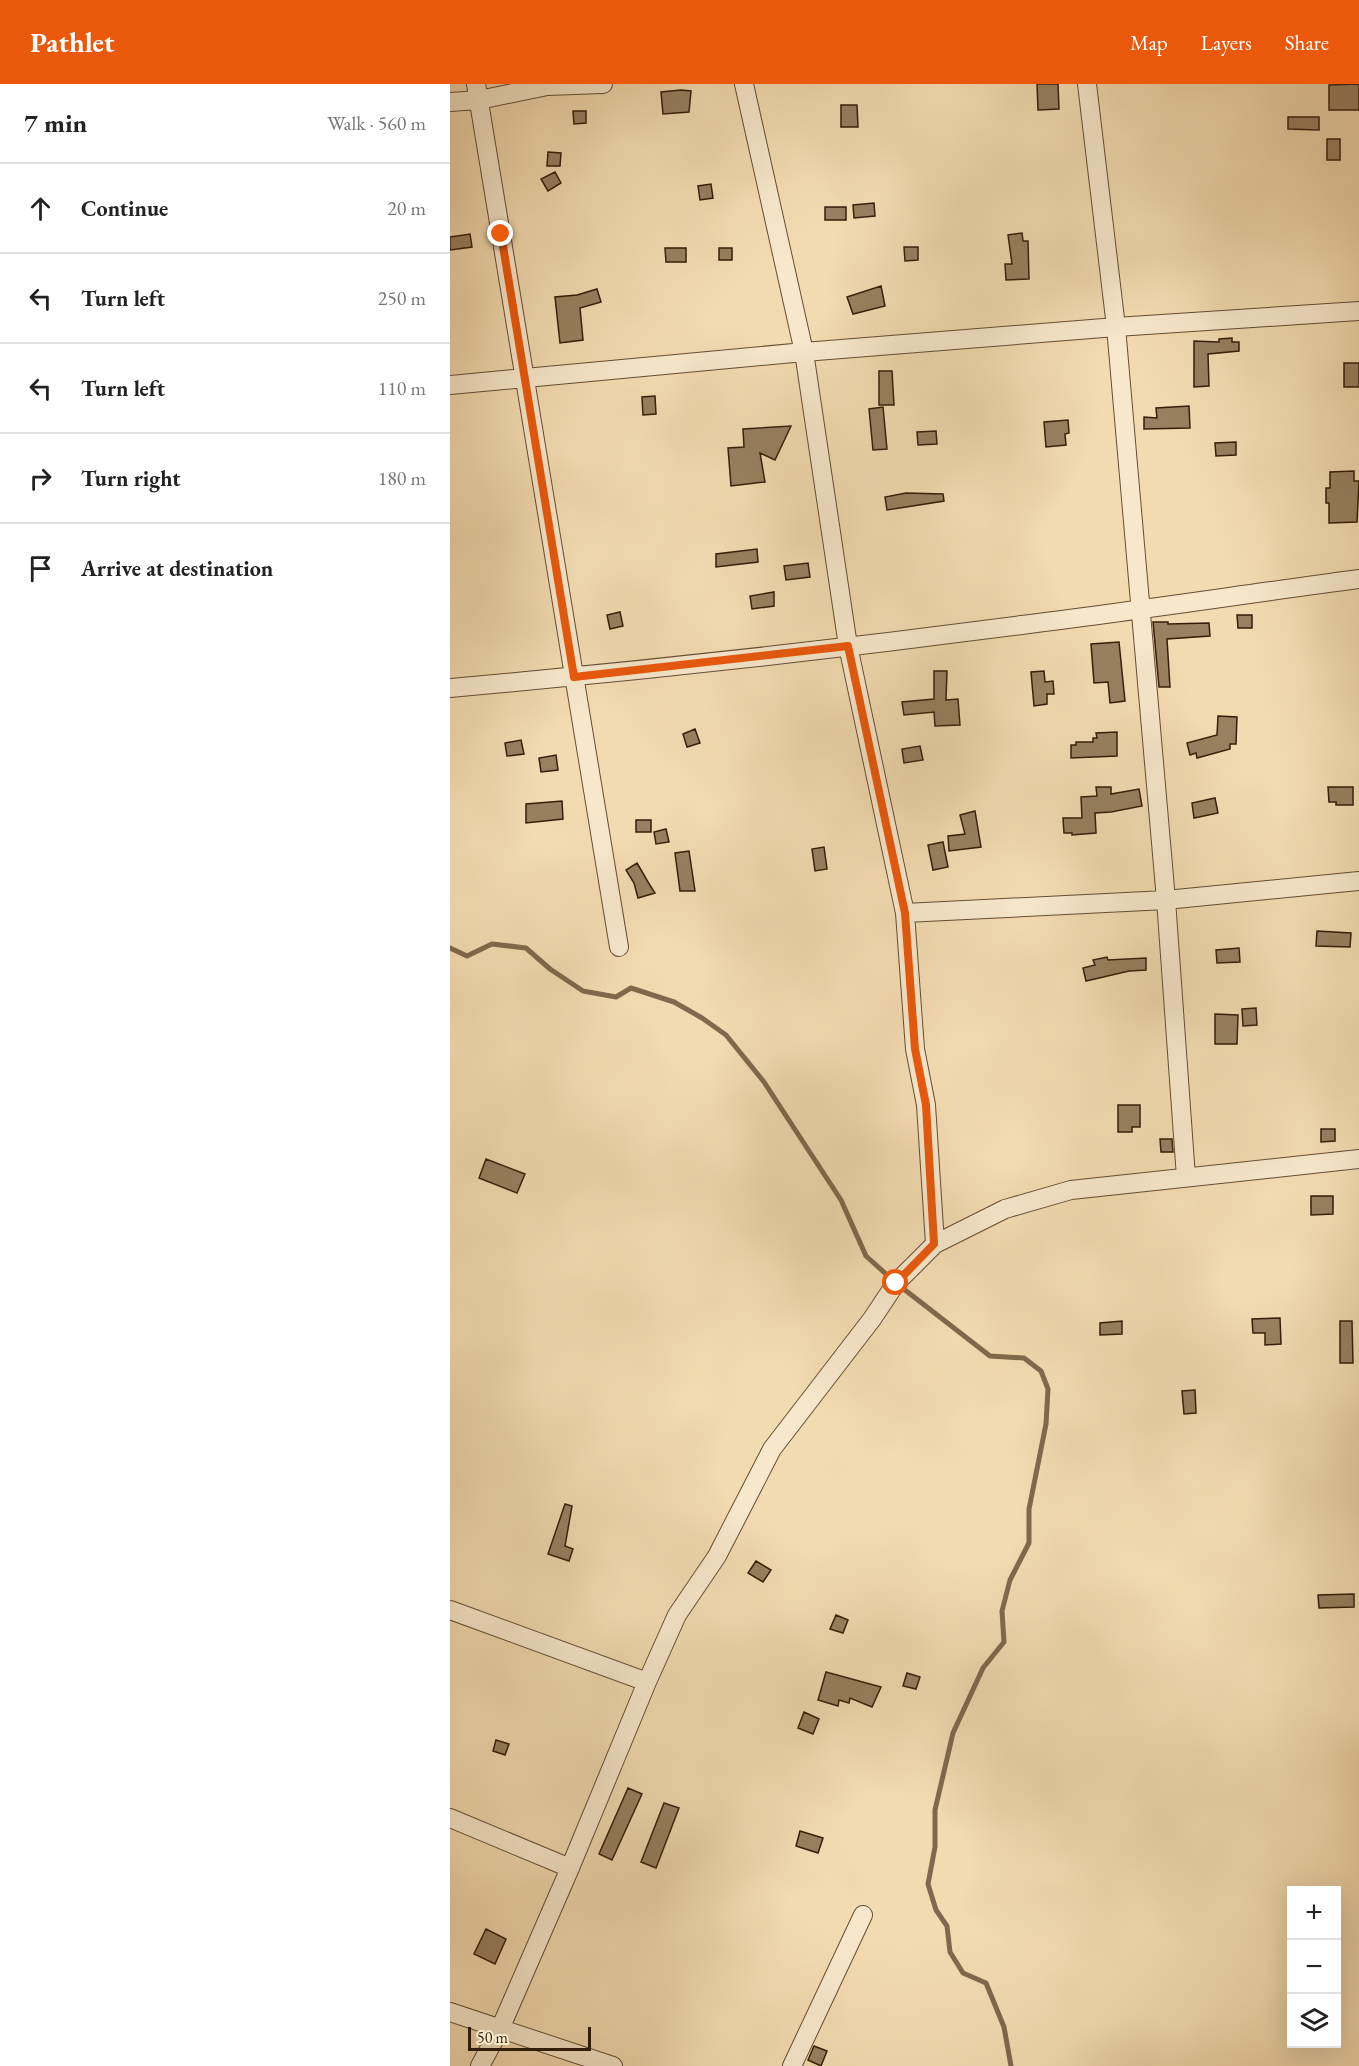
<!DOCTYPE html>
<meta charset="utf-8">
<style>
:root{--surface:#fff;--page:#f2f2f2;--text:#222;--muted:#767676;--line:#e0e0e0;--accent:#ea580c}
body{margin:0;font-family:"EB Garamond",serif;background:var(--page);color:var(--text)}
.controls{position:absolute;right:18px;bottom:18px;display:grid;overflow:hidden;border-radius:0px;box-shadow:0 6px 24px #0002}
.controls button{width:54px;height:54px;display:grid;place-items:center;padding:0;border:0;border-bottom:2px solid var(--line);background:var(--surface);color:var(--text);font:30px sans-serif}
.scale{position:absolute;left:18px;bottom:15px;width:123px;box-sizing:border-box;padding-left:6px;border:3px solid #351e09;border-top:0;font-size:16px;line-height:21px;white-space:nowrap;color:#351e09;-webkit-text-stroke:4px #f7e8cc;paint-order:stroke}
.stop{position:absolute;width:18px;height:18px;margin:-14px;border:4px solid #ea580c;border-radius:50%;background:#fff}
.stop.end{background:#ea580c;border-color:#fff;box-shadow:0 2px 6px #0008}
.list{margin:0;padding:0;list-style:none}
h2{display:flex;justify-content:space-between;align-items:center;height:78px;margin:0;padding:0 24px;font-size:26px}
h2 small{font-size:20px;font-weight:400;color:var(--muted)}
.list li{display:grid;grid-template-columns:39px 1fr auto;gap:18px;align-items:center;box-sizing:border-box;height:90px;padding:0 24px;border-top:2px solid var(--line)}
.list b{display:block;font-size:22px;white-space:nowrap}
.list em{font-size:20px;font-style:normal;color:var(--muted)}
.icon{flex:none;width:33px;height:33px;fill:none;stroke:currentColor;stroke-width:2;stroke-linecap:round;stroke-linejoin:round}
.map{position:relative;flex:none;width:909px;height:1982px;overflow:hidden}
header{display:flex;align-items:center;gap:36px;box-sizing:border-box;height:84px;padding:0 30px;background:var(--accent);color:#fff}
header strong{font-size:28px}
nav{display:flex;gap:33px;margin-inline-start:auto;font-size:21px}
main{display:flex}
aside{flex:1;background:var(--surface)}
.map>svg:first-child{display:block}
</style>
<header>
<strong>Pathlet</strong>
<nav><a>Map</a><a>Layers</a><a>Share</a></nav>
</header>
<main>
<aside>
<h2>7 min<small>Walk · 560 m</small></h2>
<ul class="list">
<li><svg class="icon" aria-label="ahead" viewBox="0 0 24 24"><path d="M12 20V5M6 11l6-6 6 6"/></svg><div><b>Continue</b></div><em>20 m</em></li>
<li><svg class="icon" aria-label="left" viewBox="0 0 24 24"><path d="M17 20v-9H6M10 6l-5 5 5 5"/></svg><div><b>Turn left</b></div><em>250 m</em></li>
<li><svg class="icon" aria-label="left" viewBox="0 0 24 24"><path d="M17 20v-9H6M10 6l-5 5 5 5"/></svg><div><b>Turn left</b></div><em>110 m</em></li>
<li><svg class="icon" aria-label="right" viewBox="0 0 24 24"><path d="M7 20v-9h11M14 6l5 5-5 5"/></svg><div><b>Turn right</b></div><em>180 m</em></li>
<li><svg class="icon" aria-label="arrive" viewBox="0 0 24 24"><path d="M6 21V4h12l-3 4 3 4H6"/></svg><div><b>Arrive at destination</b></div></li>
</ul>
</aside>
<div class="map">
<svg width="909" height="1982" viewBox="0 0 909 1982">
<rect width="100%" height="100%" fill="#f3dbb1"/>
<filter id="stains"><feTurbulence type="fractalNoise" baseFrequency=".00333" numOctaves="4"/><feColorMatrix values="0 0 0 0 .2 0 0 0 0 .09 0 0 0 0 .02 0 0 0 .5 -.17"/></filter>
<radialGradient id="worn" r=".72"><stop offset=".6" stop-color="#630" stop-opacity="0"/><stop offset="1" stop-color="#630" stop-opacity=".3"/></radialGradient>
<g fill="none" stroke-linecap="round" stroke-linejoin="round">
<path stroke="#80694c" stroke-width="5" d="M0,864L17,872L42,860L76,864L100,885L133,907L166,913L181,904L224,918L252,934L276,951L314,998L391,1116L416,1172L446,1199L540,1272L574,1274L591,1287L598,1305L596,1340L579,1425V1459L560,1496L552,1527L554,1558L533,1584L503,1649L485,1726V1763L478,1800L486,1826L497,1842L500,1868L513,1889L536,1899L554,1943L561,1982"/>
</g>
<path fill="#988060" stroke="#351e09" stroke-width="1.5" d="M587,0H608L609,25L588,26Z
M909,0V26H879V1Z
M231,6L241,7L239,28L213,30L211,8Z
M391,21H407L408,43H391Z
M123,27H136V39L124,40Z
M838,33H869V46L838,45Z
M877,55H890V76H877Z
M98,68L111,69L110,82H97Z
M105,88L111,99L98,107L91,95Z
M261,100L263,114L250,116L248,102Z
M424,119L425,132L404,134L403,121Z
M375,123H396V136H375Z
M572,149L573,157H578L579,195L556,196L555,180H562L558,151Z
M20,150L22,163L0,166V153Z
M454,163H468V176L455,177Z
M215,164H236V178H216Z
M269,164H282V176H269Z
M431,202L435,222L403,230L397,213Z
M147,205L151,218L130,224L133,256L110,259L105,213L127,211Z
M782,254V258H789V267L758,270L759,302L744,303V257L769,258V255Z
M894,279H909V303H894Z
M429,287H442L444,321H429Z
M205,312L206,330L193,331L192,313Z
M739,322L740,344L694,345V333L707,334L706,324Z
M433,323L437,365L423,366L419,325Z
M618,336L619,349L615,350L616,361L596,363L594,338Z
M341,342L325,376L310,369L315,398L281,402L278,364L294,363L293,345Z
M486,347L487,360L468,361L467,348Z
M786,358V371L766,372L765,359Z
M904,387V397H909L907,438L879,439V419H876V404H880V388Z
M456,409L493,410L494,417L437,426L435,413Z
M307,465L308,478L266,483V470Z
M358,479L360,493L336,496L334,482Z
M324,508V522L302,525L300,512Z
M170,528L173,542L160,545L157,531Z
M787,531H802V544H788Z
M703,538H718V540L759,539L760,552L717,555L720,603H709Z
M669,558L675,617L660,619L658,598L644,599L641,560Z
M484,587H497L496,616L508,615L510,641L485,642L484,628L454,631L452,618L484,615Z
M594,587L595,598L603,597L604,610H597V620L584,622L581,588Z
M768,632L787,633L786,660H780V665L747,674L746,669L740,671L737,659L767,651Z
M245,645L250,659L237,663L233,650Z
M667,648V672L621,674V661H626V658H643V654H647L646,649Z
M71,656L74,670L57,672L55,659Z
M470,662L473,676L454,679L452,665Z
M106,671L108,686L91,688L89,674Z
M646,703H661V710L689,705L692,722L661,728L645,729L646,749L622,751V749H614L613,734H632L631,713L647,712Z
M878,703H903V721H886V718H879Z
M765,714L768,729L744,734L742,719Z
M112,717L113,735L76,739V720Z
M525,727L531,763L499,767L498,752L515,750L510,731Z
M186,736H201V748H186Z
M216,745L219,758L206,760L204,748Z
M493,758L498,783L483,786L478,761Z
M374,763L377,785L365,787L362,765Z
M239,767L245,807H230L225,769Z
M187,779L198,798L205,809L188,814L184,799L176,786Z
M867,847L901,849L900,863L866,862Z
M789,864L790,878L767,879L766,866Z
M657,873L658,876L696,874V886L679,887L636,897L633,884L645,881L643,876Z
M806,924L807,941L793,942L792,925Z
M765,930L788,931L787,960H765Z
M668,1021H690V1043H682V1048H668Z
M871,1045H885V1057L871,1058Z
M710,1055H722L723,1068H711Z
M36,1075L75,1090L67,1109L29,1094Z
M861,1112H883V1130L861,1131Z
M830,1234L831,1260L815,1261V1249H803L802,1235Z
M672,1237V1250L650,1251V1239Z
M890,1237H902L903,1279H890Z
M745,1306L746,1329L734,1330L732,1307Z
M115,1420L122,1422L115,1462L123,1465L119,1477L98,1470Z
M306,1477L321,1486L313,1498L298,1489Z
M904,1510V1523L869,1524L868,1511Z
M386,1531L398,1536L393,1549L380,1545Z
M376,1588L431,1603L422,1623L400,1614L399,1619L389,1616L388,1622L368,1616Z
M457,1589L470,1593L466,1605L453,1602Z
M354,1628L369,1635L363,1650L348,1644Z
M46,1656L59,1660L55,1671L43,1667Z
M178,1704L192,1710L162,1776L149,1770Z
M214,1719L229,1724L206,1784L191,1778Z
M350,1747L373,1754L368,1769L346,1762Z
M36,1845L56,1855L45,1880L24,1870Z
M364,1962L377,1967L371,1982L358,1976Z"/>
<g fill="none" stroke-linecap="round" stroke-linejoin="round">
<g stroke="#644d33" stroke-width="20">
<path id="street" d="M26,0L169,863
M294,0L354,268L398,562L455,829L465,965L476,1021L485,1160
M637,0L666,243L716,816L736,1093
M0,18L29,16L97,2L153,0
M0,301L354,268L666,243L909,227
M0,604C191,587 382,566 572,541C684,527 797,510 909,495
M455,829L716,816L909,797
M0,1526L197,1598
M0,1734L120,1784
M0,1928L163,1982
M30,1982L50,1945L120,1784L197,1598L227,1531L267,1472L322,1365L422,1235L446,1199L485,1160L555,1125L621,1106L909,1075
M342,1982L413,1831"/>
</g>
<use href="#street" stroke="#f7e8cc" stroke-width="18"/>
</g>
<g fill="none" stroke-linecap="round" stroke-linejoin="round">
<path stroke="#ea580c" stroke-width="8" d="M51,150L124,593L398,562L455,829L465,965L476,1021L484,1160L446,1199"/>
</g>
<rect width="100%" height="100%" filter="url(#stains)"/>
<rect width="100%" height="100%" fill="url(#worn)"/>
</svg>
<div class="controls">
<button>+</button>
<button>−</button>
<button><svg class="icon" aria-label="layers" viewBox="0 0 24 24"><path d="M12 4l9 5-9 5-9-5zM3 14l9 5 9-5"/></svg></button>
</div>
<div class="scale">50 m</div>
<div class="stop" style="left:446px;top:1199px"></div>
<div class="stop end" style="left:51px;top:150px"></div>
</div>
</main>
